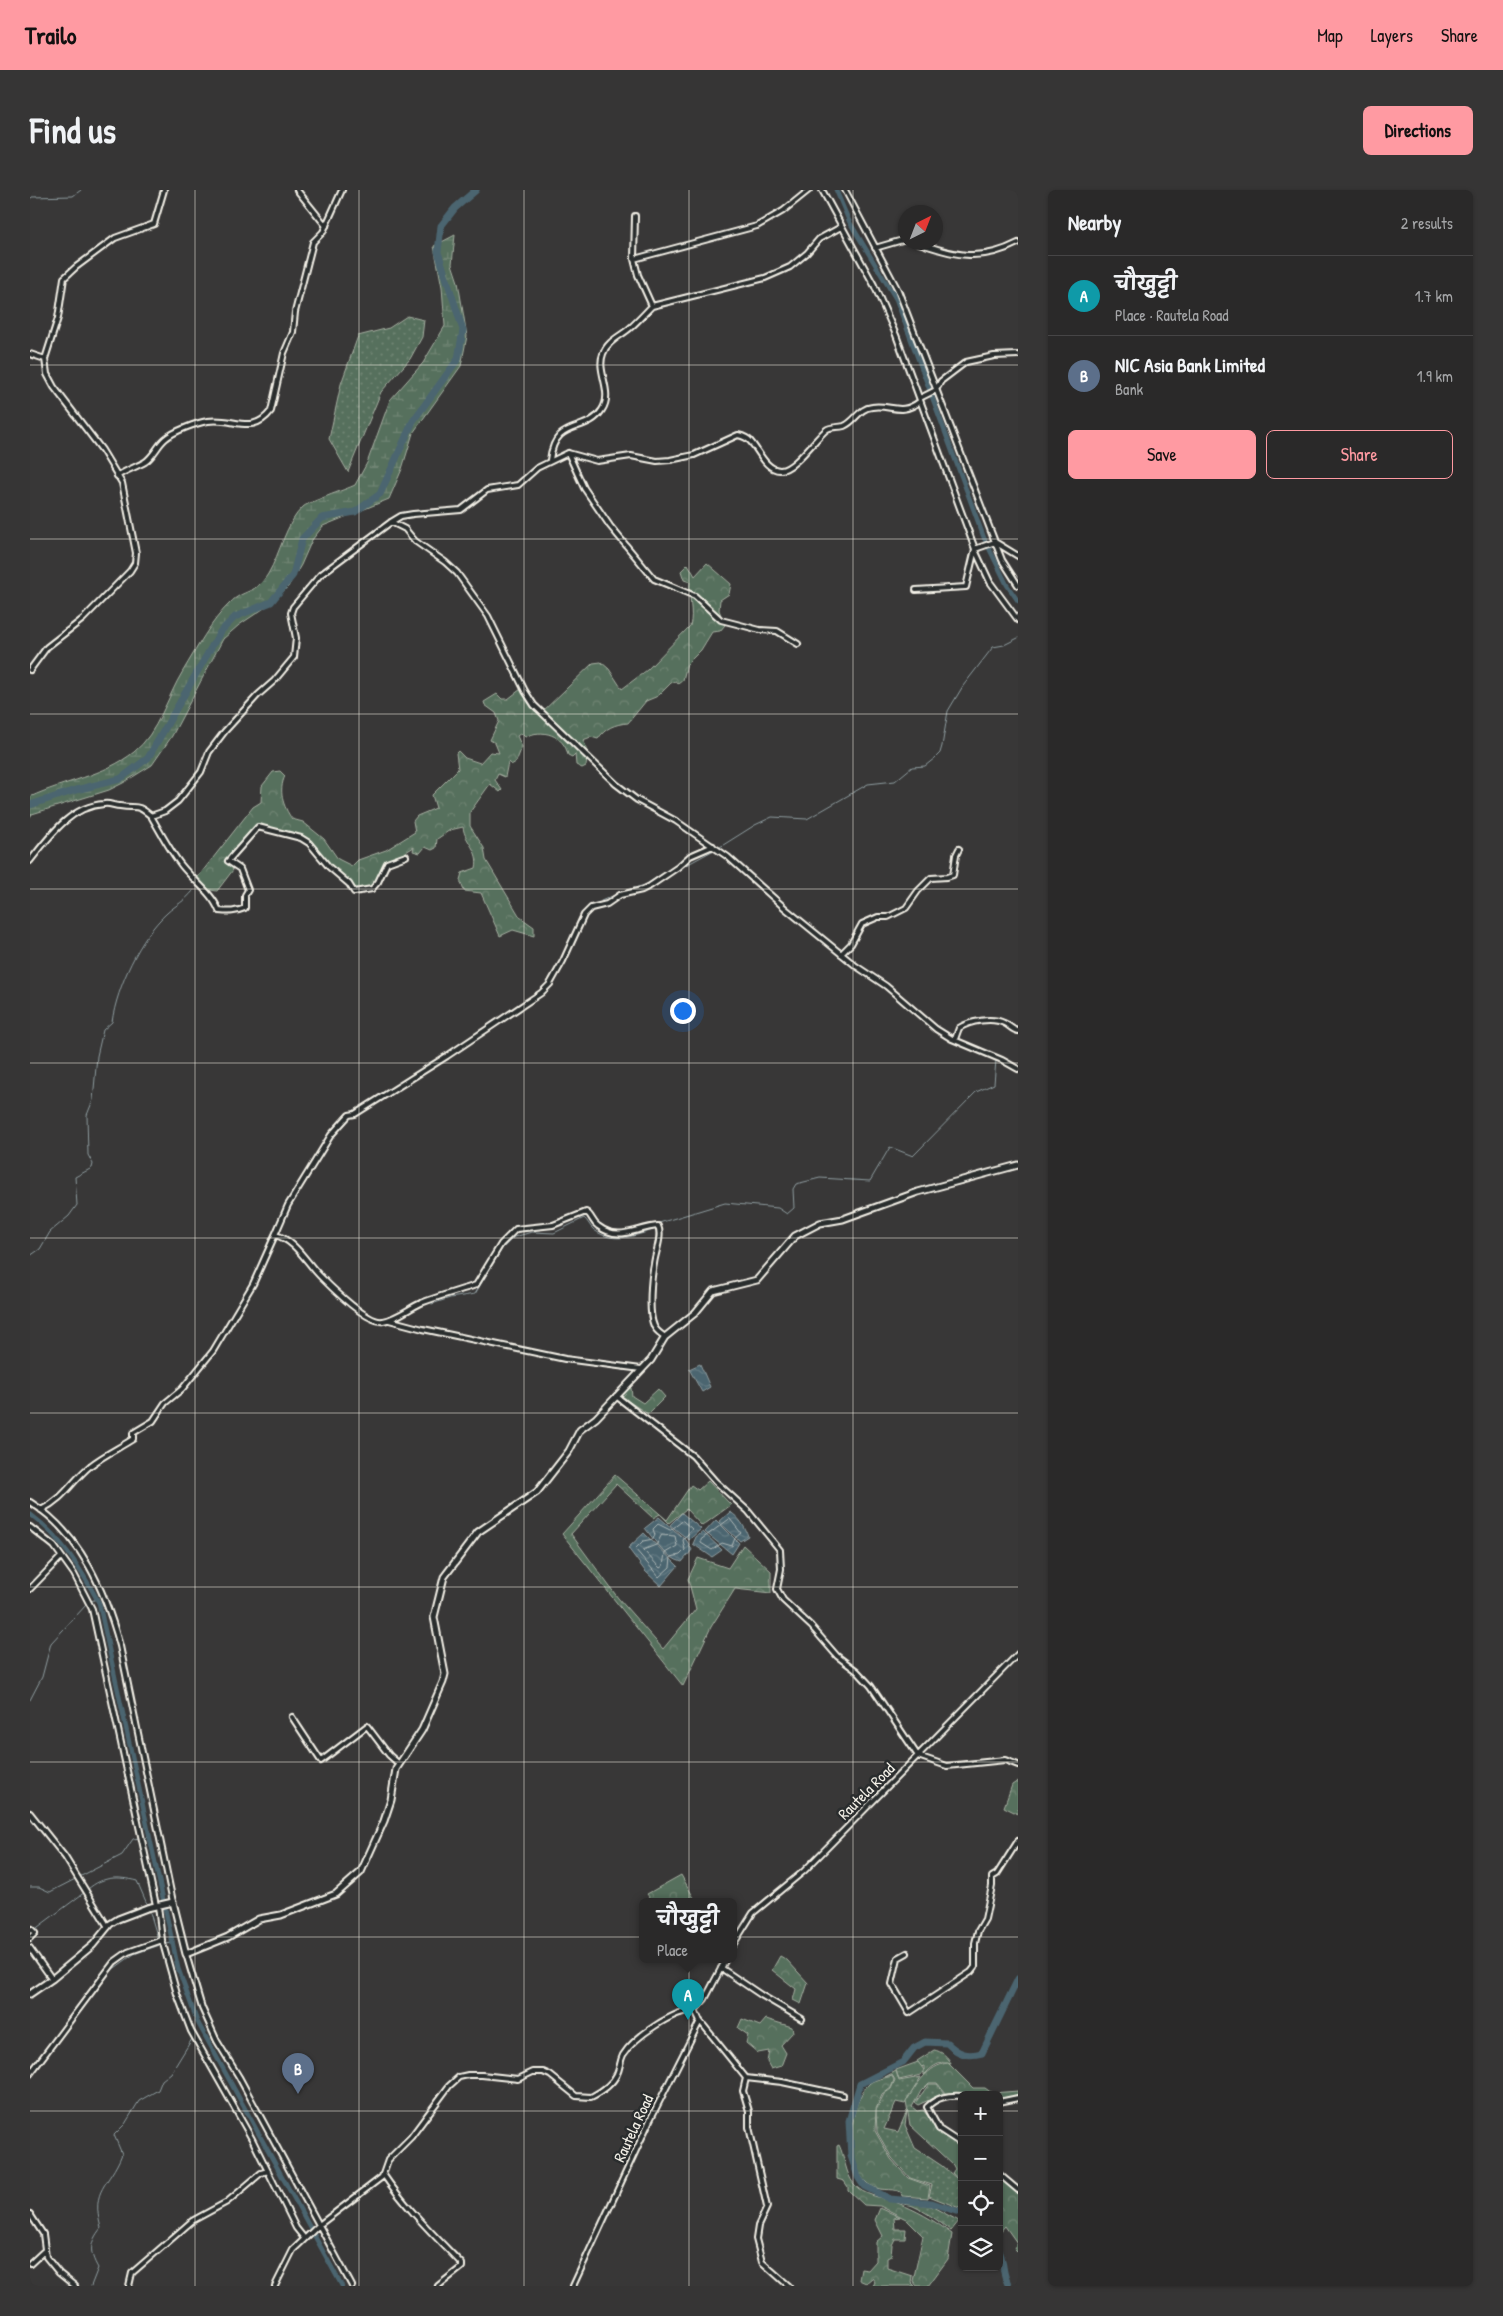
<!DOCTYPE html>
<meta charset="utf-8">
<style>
:root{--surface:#2a2929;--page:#363535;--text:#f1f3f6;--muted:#a5a6a8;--line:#464546;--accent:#ff9aa2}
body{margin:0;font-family:"Patrick Hand","Playpen Sans Deva",sans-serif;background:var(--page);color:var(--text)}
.controls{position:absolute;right:15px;bottom:15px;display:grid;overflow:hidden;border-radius:8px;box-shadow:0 1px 4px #0004}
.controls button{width:45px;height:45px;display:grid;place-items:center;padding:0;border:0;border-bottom:1px solid var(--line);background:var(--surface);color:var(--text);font:25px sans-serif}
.compass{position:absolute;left:868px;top:15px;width:45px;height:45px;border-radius:50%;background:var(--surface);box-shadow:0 1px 4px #0004;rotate:42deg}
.you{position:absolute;left:652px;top:820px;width:18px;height:18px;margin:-12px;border:4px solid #fff;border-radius:50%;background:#1a73e8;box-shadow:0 0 0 8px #1a73e833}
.badge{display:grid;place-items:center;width:32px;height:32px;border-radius:50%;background:var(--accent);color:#fff;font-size:16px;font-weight:700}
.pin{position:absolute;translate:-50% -41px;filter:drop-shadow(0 1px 2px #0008)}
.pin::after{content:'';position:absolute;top:26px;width:18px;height:15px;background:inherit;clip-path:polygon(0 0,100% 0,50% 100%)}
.popup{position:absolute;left:609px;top:1708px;width:98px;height:65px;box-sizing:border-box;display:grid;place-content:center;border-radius:8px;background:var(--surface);filter:drop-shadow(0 1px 4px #0005);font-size:16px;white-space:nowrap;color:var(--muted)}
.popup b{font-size:19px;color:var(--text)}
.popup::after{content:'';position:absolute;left:50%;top:100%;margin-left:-10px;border:10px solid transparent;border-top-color:var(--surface)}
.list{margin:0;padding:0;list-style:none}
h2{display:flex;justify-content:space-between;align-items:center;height:65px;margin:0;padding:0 20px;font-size:21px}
h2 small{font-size:16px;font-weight:400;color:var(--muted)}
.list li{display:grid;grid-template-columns:32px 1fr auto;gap:15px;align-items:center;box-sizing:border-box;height:80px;padding:0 20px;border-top:1px solid var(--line)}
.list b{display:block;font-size:19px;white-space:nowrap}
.list p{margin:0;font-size:16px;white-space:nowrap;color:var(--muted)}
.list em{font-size:16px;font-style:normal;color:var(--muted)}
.actions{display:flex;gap:10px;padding:15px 20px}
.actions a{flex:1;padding:11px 0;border:1px solid var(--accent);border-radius:8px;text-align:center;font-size:18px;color:var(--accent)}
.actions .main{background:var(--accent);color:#111}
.icon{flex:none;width:28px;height:28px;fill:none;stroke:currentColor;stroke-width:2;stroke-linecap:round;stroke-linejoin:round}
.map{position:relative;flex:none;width:988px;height:2096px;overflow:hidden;border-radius:8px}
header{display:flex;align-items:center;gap:30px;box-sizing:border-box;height:70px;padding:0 25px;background:var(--accent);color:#111}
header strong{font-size:24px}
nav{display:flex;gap:28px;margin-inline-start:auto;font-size:18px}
.intro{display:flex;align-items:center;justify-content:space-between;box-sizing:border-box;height:120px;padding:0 30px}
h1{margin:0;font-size:35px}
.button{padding:12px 22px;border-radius:8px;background:var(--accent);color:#111;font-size:18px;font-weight:700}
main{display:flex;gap:30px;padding:0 30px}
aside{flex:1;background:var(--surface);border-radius:8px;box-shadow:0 1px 4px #0004}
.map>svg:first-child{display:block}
</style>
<header>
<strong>Trailo</strong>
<nav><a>Map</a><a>Layers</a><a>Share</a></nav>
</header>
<div class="intro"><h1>Find us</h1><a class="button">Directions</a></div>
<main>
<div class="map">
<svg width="988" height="2096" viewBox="0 0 988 2096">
<defs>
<pattern id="grass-dots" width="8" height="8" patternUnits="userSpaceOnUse" patternTransform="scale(1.25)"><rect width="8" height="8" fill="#57705d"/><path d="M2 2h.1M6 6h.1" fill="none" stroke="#708574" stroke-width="1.8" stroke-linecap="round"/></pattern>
<pattern id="forest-crowns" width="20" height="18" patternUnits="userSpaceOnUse" patternTransform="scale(1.25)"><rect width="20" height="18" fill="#57705d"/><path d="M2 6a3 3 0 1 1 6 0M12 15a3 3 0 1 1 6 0" fill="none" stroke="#708574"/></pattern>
<pattern id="wetland-marsh" width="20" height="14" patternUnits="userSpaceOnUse" patternTransform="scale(1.25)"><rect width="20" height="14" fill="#57705d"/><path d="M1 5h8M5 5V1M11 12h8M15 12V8" fill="none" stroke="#708574"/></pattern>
<pattern id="water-waves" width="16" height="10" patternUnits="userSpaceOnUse" patternTransform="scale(1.25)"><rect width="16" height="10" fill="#4b6570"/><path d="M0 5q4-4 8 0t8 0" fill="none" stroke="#667c84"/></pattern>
</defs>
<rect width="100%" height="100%" fill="#383737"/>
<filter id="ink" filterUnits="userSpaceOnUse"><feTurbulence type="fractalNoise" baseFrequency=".02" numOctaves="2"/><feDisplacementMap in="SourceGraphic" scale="10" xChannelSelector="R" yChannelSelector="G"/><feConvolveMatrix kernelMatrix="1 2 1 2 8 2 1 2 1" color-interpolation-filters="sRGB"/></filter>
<g filter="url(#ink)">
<path fill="url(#grass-dots)" stroke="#a6b0a2" d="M377,126L394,130L392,147L380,169L351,202L318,282L299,249L311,194L328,146L359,138Z
M904,1860C911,1861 919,1867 921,1874C909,1870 902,1877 894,1885V1876L891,1877L887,1871Z
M866,1881L869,1891L891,1887L875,1914L866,1912L854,1939L868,1942L877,1921L875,1935L885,1958L912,1976L932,1993V2019L899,2006L902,1995L880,1988L862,1968L847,1942L846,1920L854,1904L861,1899L865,1890L862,1885L855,1887Z
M899,1894H907L914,1903L888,1915L885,1913Z
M868,2011L901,2016L929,2031L921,2041C909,2031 896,2022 883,2016C878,2014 873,2015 868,2011Z"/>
<path fill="url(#forest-crowns)" stroke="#a6b0a2" d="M677,373L701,394L699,404L690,410L689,420L695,435L690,441L682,442L671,460L657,474L653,490L648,494L646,491L641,493L628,506L616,511L598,533C585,534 575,538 568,549L561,547L553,550L558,561L556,576L552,578L546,575L545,564L542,567L538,565C534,545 512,538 495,547L491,543L487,546L492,557L486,572L481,575L478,572L475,587L468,584L465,590L472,600L470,602L460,594L440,622V636L454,658L456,670L490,727L504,737V746L483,740L470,746L451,703L434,701L430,690L432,683L446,678C450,660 435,653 433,637L420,640L407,649L406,658L402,660L395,657L390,663L383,661L384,657L353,676L349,688L342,697L325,700L277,649L237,636H227L197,669L203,680L187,701L174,699L168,687L223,617L231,612L232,596L243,582L250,581L255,586C248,601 253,616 262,629L273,632L294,649L308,669L322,676L328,670L356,660L385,642L383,631L387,626L406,618L402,605L428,579L426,563L428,561L435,568L450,573L460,562L469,563L465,553L460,550L469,531L466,523L455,515L454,512L467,504L472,509H478L491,499L510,524L563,473L571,472L579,479L592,499L617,480L660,436C664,422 658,407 660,392L654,390L651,381L658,374L665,386Z
M589,1198H601L602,1206L613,1213L628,1199L635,1207L618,1224L589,1205Z
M585,1285L637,1330L661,1295L668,1300L678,1291L701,1315L672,1336L656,1319L639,1333L630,1324L623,1328L586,1294L541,1344L588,1408L633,1459L666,1419L658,1389L668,1368L698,1378L713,1355L741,1381V1403L705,1399L681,1437L653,1496L532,1344Z
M988,1591V1624L974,1617L982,1595Z
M651,1685L664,1708L661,1711H622L617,1704Z
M750,1766L757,1770L778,1793L771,1814L763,1810L766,1799L742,1780Z
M712,1829L730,1836L736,1829L762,1837L763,1842L751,1855L756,1863L751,1876L741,1879L737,1872L739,1861L728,1863L716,1853L718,1845L708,1838Z
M888,1872L894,1880L891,1885L869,1890L866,1880Z
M918,1873L943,1898H955L962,1903L988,1901V1906L978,1909L969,1908V1905L915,1903L907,1893H899L891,1901L882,1917L887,1921L893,1920L912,1944L932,1957V1992L922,1983L925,1979L923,1975L880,1935L876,1912C886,1895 898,1875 918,1873Z
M862,1886L864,1890L861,1898L852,1905L846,1919L845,1941L861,1969L878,1988L900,1996L898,2008L872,2006L871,2002C859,1997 851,2003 838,1994C814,1976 818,1912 840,1893C845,1889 856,1888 862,1886Z
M809,1955C815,1967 815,1983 824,1994C833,2006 852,2007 865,2012C886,2020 904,2030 922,2044L918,2069L898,2096H887L883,2091L893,2046L876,2029L850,2016L834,2015L818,2000V1997L814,1991L807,1989V1956Z
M969,1987L988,2003V2062L984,2058L987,2053L975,2036L969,2043Z
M850,2018L870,2027L864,2028L865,2039H876L875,2049H865L862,2055L861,2066L857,2068V2078L882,2086L881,2092L885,2096H843L845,2092L842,2088L836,2093L829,2090L831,2079L838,2080L846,2071V2052L853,2046L845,2030Z"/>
<path fill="url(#wetland-marsh)" stroke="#a6b0a2" d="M425,45L422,74L428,92L437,146L431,176L383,243L372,279L359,309L293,336L282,350L271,375L258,397L236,417L209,435L193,449L142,546L122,575L93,593L79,600L2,624L0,627V607C34,591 74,586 104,562C128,543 137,507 153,481C167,458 181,431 200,413C213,399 225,405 238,384C251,362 255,334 273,317C276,313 317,299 325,295L337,273L360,210L393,173L415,136L412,97L404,56Z"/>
<path fill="url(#water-waves)" stroke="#8f9da0" d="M670,1174L680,1197L672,1202L659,1179Z
M700,1322C709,1327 715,1337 718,1346L710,1351L689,1332Z
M652,1323L671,1339L659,1350L640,1335Z
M629,1327L657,1351L662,1360L652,1372C636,1368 625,1351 615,1338Z
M686,1330L709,1353L702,1364L675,1342Z
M673,1342L692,1360L682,1367L663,1354L666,1347Z
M614,1343L648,1376L631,1396L615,1381L598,1358Z"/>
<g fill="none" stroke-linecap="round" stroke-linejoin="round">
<path stroke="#b0b9b8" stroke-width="1" d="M700,1329L711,1343L705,1348L702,1356L692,1353L682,1360L671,1353V1350Z
M653,1331L662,1339L653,1350L655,1360L650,1365L641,1367L640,1377L629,1387L605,1359L613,1351L623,1349L625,1345L623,1339L628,1334L640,1340Z
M632,1345L645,1346L647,1356L635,1363L633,1376L630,1378L613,1360L626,1355Z"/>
<path stroke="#8f9da0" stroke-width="1" d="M0,9L2,7L43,6L51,0
M690,657L725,635L742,627L777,629L838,594L865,591L882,577L895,576L905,568L910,563L912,556L918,521L933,496L963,457L974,455L988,448
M651,678L684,660
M571,711L594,701L615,695L643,677
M629,1033L695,1013L748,1018L757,1024L764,1018L763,999L766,994L790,988L840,991L860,957L883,966L946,902L964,894L966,870
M0,1066L10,1059L20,1042L39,1026L47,1015L45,987L62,978L63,974L58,965L57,925L63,910L67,866L73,840L82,832C87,797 110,747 137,723C147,714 154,712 163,701
M402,1114L420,1108L445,1104L472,1059L484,1047L502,1042L524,1043L554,1028C558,1031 560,1037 564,1040C584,1055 606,1045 627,1039
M61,1411L67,1409
M0,1510L12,1487L21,1453L57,1414
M114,1648L120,1647
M0,1697H9L20,1702L92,1665L103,1649L110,1648
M58,1699C73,1686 88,1686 107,1691L117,1714
M119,1719L128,1749
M4,1740L55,1702
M135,1754L143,1753
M0,1889L82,1780L104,1764L130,1755
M61,2096L68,2078C59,2062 59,2053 71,2038C60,1998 79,1997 92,1964L84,1945L95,1934L109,1911L128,1900L132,1890L141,1883L162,1849"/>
<path stroke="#4b6570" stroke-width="4.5" d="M806,0L819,31L866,109L954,348L977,395L988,411
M0,1324C31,1347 51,1379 69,1413L148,1778L167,1831L312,2096"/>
<path stroke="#4b6570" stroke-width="7" d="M0,615L46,600L90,589L118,568L190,442L205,427L241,412L263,385L272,349L292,328L325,322L350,304L383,231L428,169L433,140L408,62L411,36L425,18L446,0
M932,2023L902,2013L860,2009L834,1996L828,1987L821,1966L819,1931L830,1894L873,1872L884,1858L895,1852L917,1853C928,1864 937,1867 952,1863L988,1789
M969,2061C975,2075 971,2081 979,2096"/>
<g stroke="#f4f1e8" stroke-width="8">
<path id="minor" d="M267,0L296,36
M792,0L844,95L866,145L945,359L965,352L988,366
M815,0L868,100L965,352L972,370L988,395
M886,52C924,65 949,73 988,53
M845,58L876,49
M604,69L605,26
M622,116L735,88L760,77L777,63L789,49L811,37
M0,164L15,169
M890,208L906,200L911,191L936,172L964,166L988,165
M538,263L554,298L580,336L624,389L665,406L691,430L730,440L747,441L768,454
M520,270C525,227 556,245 572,220C584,202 566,182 573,164C577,151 591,146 600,138C608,131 615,123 622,116L608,85L604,69L727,36L753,21L779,0
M87,286C96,280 106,277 115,272C124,266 127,256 135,249C144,241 166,233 178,231C204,227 222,246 241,221L254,163L263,142L265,122L283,52L293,42L312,0
M361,332L375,339L385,351L415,372L427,383L458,426L495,501L504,515L586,594L607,610L646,631L698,667L756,719L826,776L856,796L906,839L922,849L972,870L988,879
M945,360L960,392L988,430
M886,400L936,397L945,359
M0,480L17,457L53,429L100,381L105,373L106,363L92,293L72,260L24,197L17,184L15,169L28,128L34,88L46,77L85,48L124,34L134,0
M121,626C131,643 140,661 152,676C164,691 183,704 189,721C200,722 205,722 215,718V705L218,700L210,679L198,671L228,637L271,648L279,653L299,677L319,694L324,702L342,699L348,692L357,673L376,666
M0,671C19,647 40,616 74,614C80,613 84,616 90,616C107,619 106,613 121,626L135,621L148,611L171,582L179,562L195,541L228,505L244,491L264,467L266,448L261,423L263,417L290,385L361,332L371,326L383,324L431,320L457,300L488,295L507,278L538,263L567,271L601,266L627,271L640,270L664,265L708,245C713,246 718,248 721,252C729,261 736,280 750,280C764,280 785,249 796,240C801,236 808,238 814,236C825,232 829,218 842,217C860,214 871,226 889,212
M811,764L821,754L832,734L848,727H858L876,718L888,701L901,688L917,687L923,685L926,665L929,659
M925,849L929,838C940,831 962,827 974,833C979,835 982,840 988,841
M245,1045L258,1015L301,945L319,925L325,924L417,866L511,803L520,794L533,771L554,725L561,718L577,714L590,705L612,700L620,696L648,677L660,666L683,656
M359,1130L393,1139L535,1169L611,1179
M586,1206L663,1266L685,1291L718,1321L750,1360L751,1379L747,1399L753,1410L781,1436L807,1466L827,1481L841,1496L888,1566L917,1576L975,1570L988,1575
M0,1312C51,1344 75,1401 90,1456L143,1712
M11,1320C35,1308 41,1292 60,1276C72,1266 89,1258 103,1249V1243L123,1231L135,1213L152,1199L183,1161L223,1094L245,1045C266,1050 277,1074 292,1088C303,1099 339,1134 353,1131C368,1128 378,1119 391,1113C409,1106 428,1101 446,1095L471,1054L486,1039L523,1035L556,1022C562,1025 562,1032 568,1036C589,1052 605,1038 628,1036C633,1046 625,1063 624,1074C621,1088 618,1123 624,1136C626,1141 630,1143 635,1147
M0,1337L24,1356L44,1384L62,1419L126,1715
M0,1399L31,1367
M262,1527L291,1571L337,1536L359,1565L369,1574
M0,1623L35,1667L78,1737
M128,1716L132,1750L147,1804L161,1841L222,1949L266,2038L274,2048
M0,1748L5,1743L1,1739
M703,1755L723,1723L774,1681L988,1464
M0,1758L22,1789
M877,1763L868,1768L862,1794L879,1823L941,1782L945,1777V1753L948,1741L955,1729L962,1696V1687L967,1684L988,1651
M156,1764L172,1818L187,1851L209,1887L322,2096
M691,1778L731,1805L772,1829
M665,1820L670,1831L716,1888L752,1892L813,1905
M665,1820L675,1809L696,1769
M0,1884L84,1772L98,1762L132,1750
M716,1888L713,1901L719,1921V1937L737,2017L728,2036L726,2049L732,2072L759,2096
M932,1906C918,1905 907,1907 897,1917L909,1939L932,1954
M969,1912L988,1908
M353,1984C376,2018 404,2045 432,2074V2077L408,2096
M969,1984L988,2000
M0,2024L13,2044L16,2067L29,2083L45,2096
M0,2074L15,2060
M99,2096L102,2083L162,2031L197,2012L231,1983L238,1981
M245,2096L263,2060L289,2035L352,1987L358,1970L381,1947L419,1896L429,1887L438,1885H452L488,1889L503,1882H513L520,1885L546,1906L561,1907C571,1902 582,1895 587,1884C590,1878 590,1871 593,1865C604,1847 644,1820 665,1820
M543,2096L620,1930L670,1831"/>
</g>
<g stroke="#f4f1e8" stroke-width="9">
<path id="tertiary" d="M0,1804L22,1789L63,1755L80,1734L88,1729L117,1718L143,1712L156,1764L198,1747L229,1729L251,1725L306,1704L331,1682L354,1631L361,1610L366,1579L392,1540L413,1492L415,1484L404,1427L414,1387L448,1342L507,1302L539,1261L550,1240L566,1228L621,1170L635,1147L665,1123L683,1101L727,1090L765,1046L790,1033L813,1029L888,1002L988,975"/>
</g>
<use href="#minor" stroke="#2a2d2e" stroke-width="4"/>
<use href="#tertiary" stroke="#2a2d2e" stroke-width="5"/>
</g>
</g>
<path fill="none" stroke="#f4f1e8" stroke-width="1" stroke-opacity="0.55" d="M165,0V2096M329,0V2096M494,0V2096M659,0V2096M823,0V2096M0,175H988M0,349H988M0,524H988M0,699H988M0,873H988M0,1048H988M0,1223H988M0,1397H988M0,1572H988M0,1747H988M0,1921H932M969,1921H988"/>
<g text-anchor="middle" stroke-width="5" stroke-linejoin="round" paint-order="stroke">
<g font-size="16" fill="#f4f1e8" stroke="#2a2d2e">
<text transform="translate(836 1601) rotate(-45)" y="6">Rautela Road</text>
<text transform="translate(603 1938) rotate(-65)" y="6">Rautela Road</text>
</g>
</g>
</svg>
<div class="controls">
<button>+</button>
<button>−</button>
<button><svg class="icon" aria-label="locate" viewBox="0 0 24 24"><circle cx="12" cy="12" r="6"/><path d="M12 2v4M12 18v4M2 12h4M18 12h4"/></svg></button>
<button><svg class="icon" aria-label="layers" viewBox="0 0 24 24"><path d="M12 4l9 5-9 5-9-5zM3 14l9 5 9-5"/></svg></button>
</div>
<svg class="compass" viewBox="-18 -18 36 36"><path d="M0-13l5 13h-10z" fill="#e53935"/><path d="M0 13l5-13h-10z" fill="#a5a6a8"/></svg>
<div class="you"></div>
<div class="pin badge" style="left:658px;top:1830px;background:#0f9aa8">A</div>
<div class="popup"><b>चौखुट्टी</b>Place</div>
<div class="pin badge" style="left:268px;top:1904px;background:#5c6f8a">B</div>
</div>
<aside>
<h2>Nearby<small>2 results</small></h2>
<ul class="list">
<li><span class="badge" style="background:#0f9aa8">A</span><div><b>चौखुट्टी</b><p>Place · Rautela Road</p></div><em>1.7 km</em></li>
<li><span class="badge" style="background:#5c6f8a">B</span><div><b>NIC Asia Bank Limited</b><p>Bank</p></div><em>1.9 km</em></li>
</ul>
<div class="actions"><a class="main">Save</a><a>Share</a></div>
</aside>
</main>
